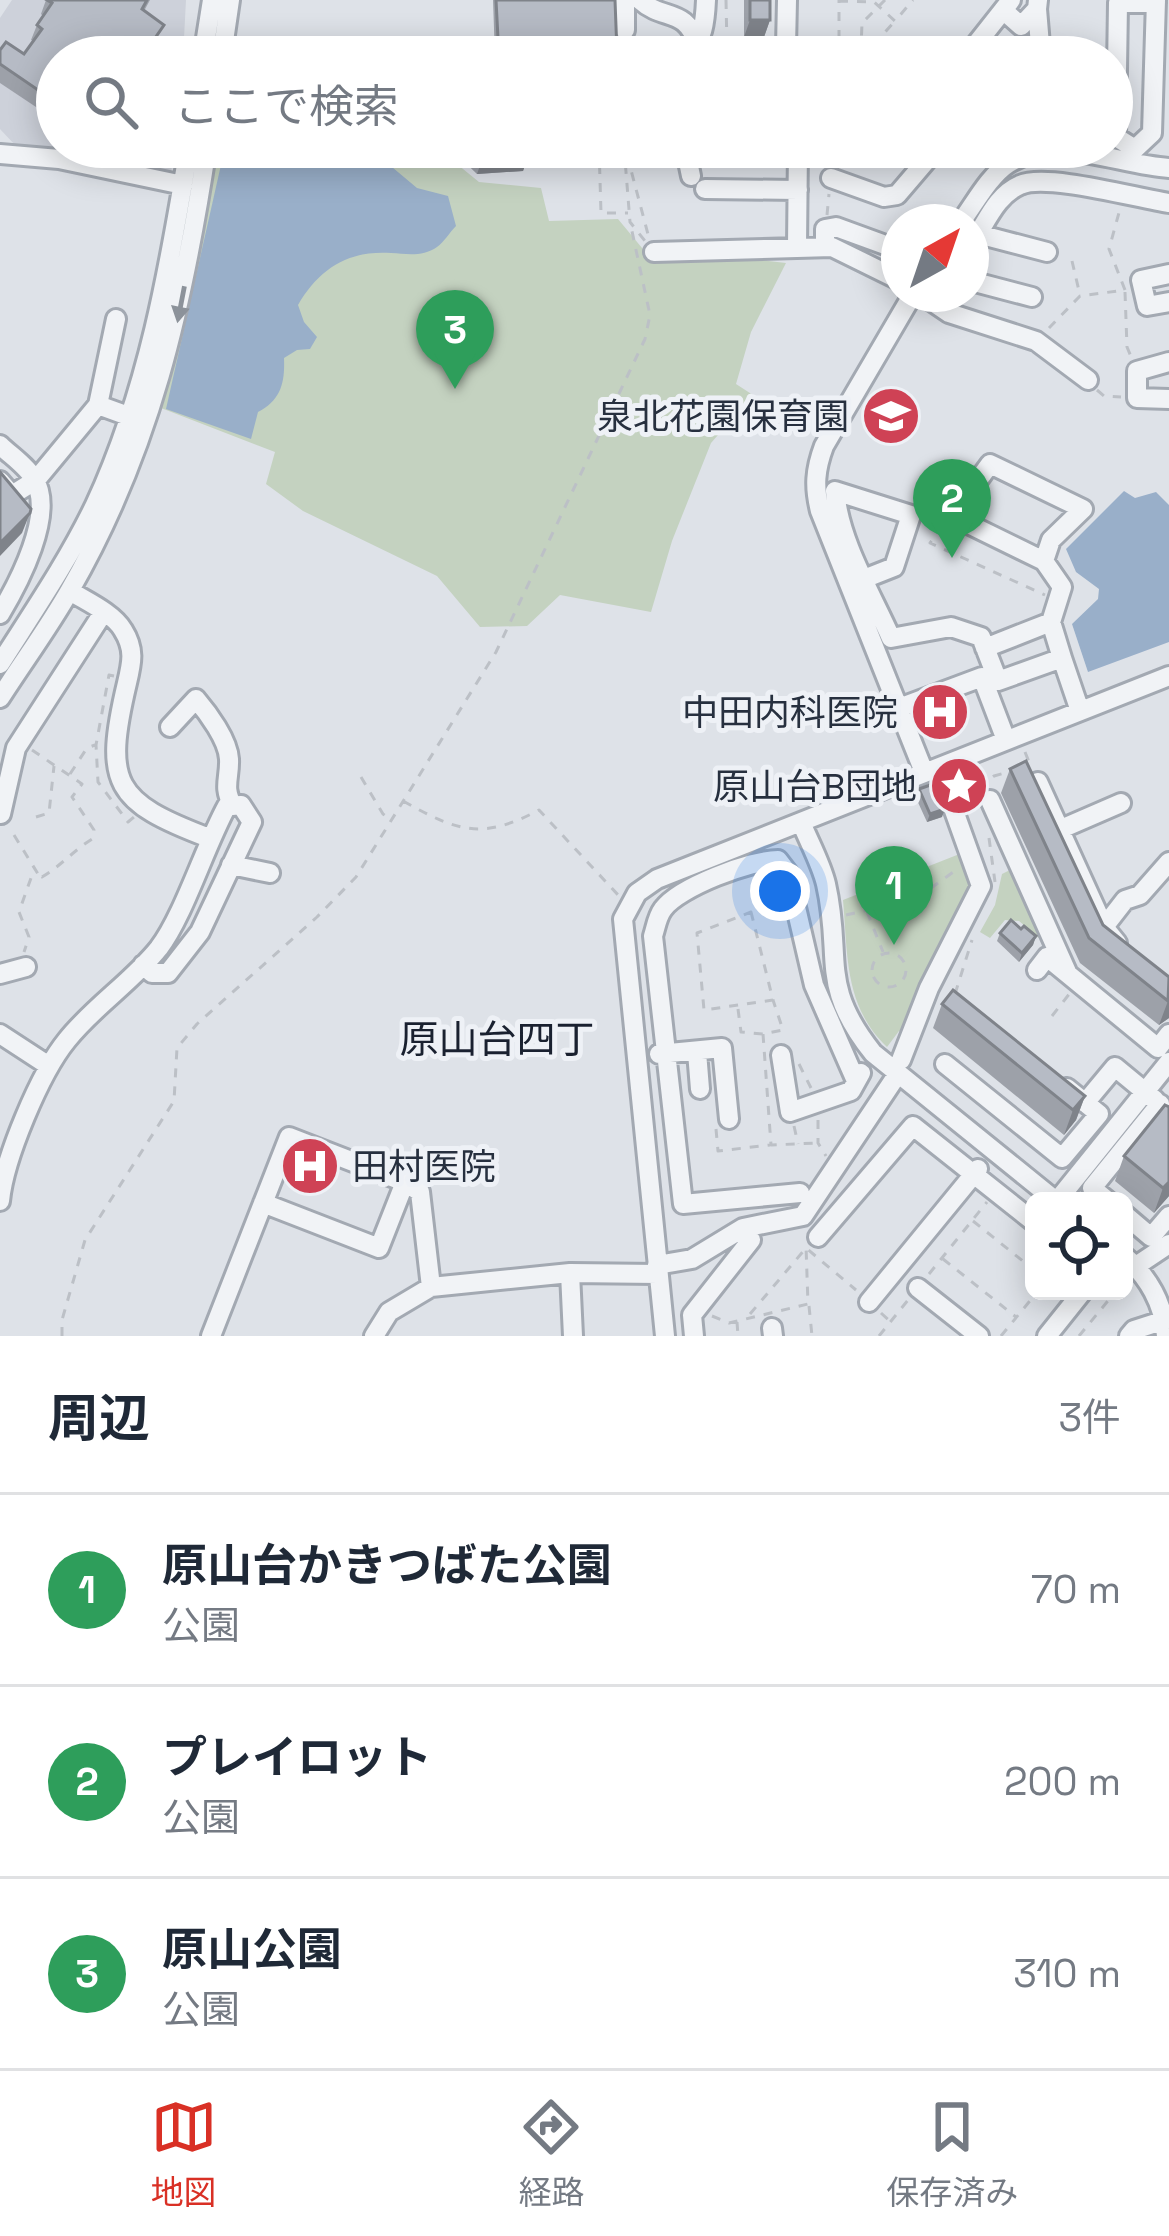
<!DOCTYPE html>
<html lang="ja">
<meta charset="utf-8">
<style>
:root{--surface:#fff;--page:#f6f6f7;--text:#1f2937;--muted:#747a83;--line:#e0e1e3;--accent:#d93025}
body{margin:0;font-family:"Space Grotesk","Noto Sans JP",sans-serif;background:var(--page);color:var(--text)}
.controls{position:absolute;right:36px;bottom:36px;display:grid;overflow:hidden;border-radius:18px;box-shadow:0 6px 30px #0003}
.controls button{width:108px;height:108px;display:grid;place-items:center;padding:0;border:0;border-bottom:3px solid var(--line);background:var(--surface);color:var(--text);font:60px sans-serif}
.compass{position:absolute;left:881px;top:204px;width:108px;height:108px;border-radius:50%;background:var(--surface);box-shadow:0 6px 30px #0003;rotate:40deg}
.you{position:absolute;left:780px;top:891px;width:42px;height:42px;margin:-30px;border:9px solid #fff;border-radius:50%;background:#1a73e8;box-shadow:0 0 0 18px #1a73e833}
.badge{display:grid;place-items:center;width:78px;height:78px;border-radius:50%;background:var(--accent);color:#fff;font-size:39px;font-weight:700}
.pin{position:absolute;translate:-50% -99px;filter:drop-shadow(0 3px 6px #0008)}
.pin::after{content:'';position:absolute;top:63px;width:42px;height:36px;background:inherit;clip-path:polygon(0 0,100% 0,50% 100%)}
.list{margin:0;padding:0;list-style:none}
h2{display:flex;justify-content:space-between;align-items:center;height:156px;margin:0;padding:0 48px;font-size:51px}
h2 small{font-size:39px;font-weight:400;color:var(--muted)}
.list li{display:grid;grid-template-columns:78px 1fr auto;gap:36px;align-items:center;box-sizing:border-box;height:192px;padding:0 48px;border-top:3px solid var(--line)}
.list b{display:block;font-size:45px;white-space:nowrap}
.list p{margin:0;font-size:39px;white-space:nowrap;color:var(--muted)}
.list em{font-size:39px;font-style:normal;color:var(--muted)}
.icon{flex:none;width:66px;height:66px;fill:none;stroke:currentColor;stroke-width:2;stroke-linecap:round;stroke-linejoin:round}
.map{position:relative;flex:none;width:1169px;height:1336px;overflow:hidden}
.search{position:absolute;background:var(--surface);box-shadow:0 6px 30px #0003;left:36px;right:36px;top:36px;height:132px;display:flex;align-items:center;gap:30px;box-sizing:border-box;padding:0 42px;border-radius:66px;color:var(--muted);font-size:45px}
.sheet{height:732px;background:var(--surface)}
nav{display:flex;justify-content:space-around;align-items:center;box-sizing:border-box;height:168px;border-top:3px solid var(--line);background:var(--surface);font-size:33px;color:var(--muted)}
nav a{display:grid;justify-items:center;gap:6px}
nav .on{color:var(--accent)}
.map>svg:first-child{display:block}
</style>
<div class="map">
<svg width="1169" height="1336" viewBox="0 0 1169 1336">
<rect width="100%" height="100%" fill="#dee2e8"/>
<path fill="#cdd1da" d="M12,0H186L183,57H57V147H175L170,179L16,146L0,129V18Z"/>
<path fill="#c4d2c0" d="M219,147H436L479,182L541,188L549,221L618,219L652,260L715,255L786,263L751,332L736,384L753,395L711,443L672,541L651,612L560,595L527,626L480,627L437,576L303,511L266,484L275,452L161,408L183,329Z
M962,853L974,889L925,976L903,1033L899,1031L887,1047C844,1006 848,955 843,900Z
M1020,865L1050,934L1040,939L1019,921L1005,920L990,938L980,932L995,905L1002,874Z"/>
<path fill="#99afc9" d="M225,147H381L380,157L417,188L448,196L456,226C450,232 444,242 437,247C423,257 407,254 391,253C348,250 319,269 298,305L304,322L317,337L310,349L297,350L284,358C285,383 281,400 258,412L251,439L166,409Z
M1124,491L1135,498L1156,492L1169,505V642L1088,672L1072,624L1098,599L1099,589L1076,572L1066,549Z"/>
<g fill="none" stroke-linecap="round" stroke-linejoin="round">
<g stroke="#a3a9b2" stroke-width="24">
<path id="minor" d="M625,0V30
M640,0C664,22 685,6 698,45
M1156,3H1118L1116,137L1135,149L1152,133L1156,0
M1037,9L1041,57
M1003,10L1021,26L1037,9L1038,0
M205,44L297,57
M786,47L787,0
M222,55L230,0
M203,57L212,0
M688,57C703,39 705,23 706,0
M966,57L1011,0
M685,147L691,176
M0,154L59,159L183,185
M831,178L884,197L897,195L938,147
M705,189L798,190
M961,222C975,203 989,176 1009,163C1056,134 1119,165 1169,168
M978,234C989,216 999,194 1020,185C1046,173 1136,198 1169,203
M974,240L978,234L1047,252
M797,246L798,147
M825,247V229L836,227L899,250
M654,252L832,247L899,280
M1169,274L1141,280L1147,306L1169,302
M971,281L1032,297
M913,294L824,446C815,470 814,487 820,511L924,772
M921,294L949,313L1036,341L1088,380
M116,319L98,405L131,417
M1169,362L1137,371V398L1169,399
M0,445C10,455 27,466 34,479C56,513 18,584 0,614
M990,464L1083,509L1051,540L1044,561L952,516Z
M0,481L12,495L36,480L98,405
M1044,561L1062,587L1051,622
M851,584L894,567L911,515L835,491C839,541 871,593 891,638L951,627L981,637L998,681L1062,658L1051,622L985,648
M70,591C86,601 113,613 123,630C135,649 132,662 127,683C103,784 114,802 209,838
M1062,658L1080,711
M0,664C33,612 68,561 95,505C148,391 169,269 189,147
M0,698C23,662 49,627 70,590C151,449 183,306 207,147
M899,708L982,677L1006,740
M170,727L196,699C208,713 228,740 229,759C230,778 222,787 233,806
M1038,782L1104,927L1117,943
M990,800L1067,972
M1,814L16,748L103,613
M801,822C809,842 821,863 826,884C843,959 818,984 873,1053L1056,1201
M1061,829L1121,803
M231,865L270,873
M1104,927L1125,900L1140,895L1169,862
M1037,970L1047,957L1158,1048L1169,1034
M0,974L26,967
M0,1034L49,1066
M697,1052L700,1089
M659,1054L722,1048L729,1119
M781,1055L790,1112L851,1091L861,1073
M901,1060L929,988L981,886L943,780
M945,1064L1062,1158L1099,1114L1067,1088
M1085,1103L1115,1067L1155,1100
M800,1193L683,1204L653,936C656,927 657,917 663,909C679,887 751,860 778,860L788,873L814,985L856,1081
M0,1201C4,1159 40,1073 67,1040C94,1006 132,982 159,948C184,915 205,846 227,806L241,805L252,822L200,932L168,973H152L143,965
M1057,1201L1169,1062
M1108,1201L1092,1188L1160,1104
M263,1203L379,1248L405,1182
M1124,1214L1151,1237L1169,1216
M818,1237L913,1126L1034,1222
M1124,1256C1148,1276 1164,1304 1166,1336
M657,1265L692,1259L743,1228L803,1216L893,1081
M1136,1266L1169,1244
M570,1273L573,1336
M918,1288L979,1336
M869,1302L978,1169
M772,1328L773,1336
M211,1336L289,1137L405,1182L420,1192L431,1287
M374,1336L389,1312L431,1287L570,1273L658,1274
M665,1336L623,919L637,893L657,879L1169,676
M694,1336L692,1315L751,1240
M1047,1336L1083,1291
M1129,1336L1134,1330L1165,1320"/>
</g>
<path stroke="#bcc0c6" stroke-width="3" stroke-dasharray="9 9" stroke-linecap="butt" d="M726,0L727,48H773
M885,0L862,23L861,48L870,49L895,21
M839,1L874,2L895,21L913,0
M625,44V57
M801,48H818L830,57
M841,48H861L862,57
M839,57V0
M996,57L1010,40
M1016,57L1026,45
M599,147L601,213H628
M624,147L630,222L645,241
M627,155L649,238
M837,162L843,147
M827,215L829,194
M1072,261L1080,295
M1125,292L1127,347L1132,359
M1049,328L1080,296L1125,290L1109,249L1120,209
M1097,390L1104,396L1121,397
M943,527L930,543L1045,595
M114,676L109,675L96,745L98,782L128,822L134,817
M32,750L82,784L72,797L94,830L92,839C73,851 62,865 42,877L38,874
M1025,752L1031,767
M70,774L87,748L95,745
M361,777L383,814L390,819
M979,788L994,776L1012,771
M403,801C457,831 481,841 539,810L620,897
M36,817L49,813L54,766
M14,835L38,874L31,878L19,912L29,937L24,952
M989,838L995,882
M751,912L773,1000L704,1010L697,933Z
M867,912L883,952
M846,915L916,899L956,870
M872 970a17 17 0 1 1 34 0a17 17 0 1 1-34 0Z
M955,994L972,940
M738,1009L741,1032L763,1034L783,1030L773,1000
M1052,1016L1070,993
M763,1034L771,1145L818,1143
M799,1064L811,1088
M818,1120V1143L826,1156
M794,1126L798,1144
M716,1129L718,1151L770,1145
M973,1221L1034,1270
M943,1259L1016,1317
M929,1274L987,1202
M809,1306L812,1336
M881,1313L891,1322
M750,1314L806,1248L856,1290
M712,1316L729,1323L808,1304L806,1246
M737,1322L738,1336
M62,1336V1320L85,1240L174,1101L177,1048L197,1024L317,917L356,877L496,652L645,339L650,315L630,222
M879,1336L908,1300
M1001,1336L1038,1291
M1079,1336L1116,1291"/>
<use href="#minor" stroke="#f1f3f6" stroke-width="18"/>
</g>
<path fill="#9da1a9" d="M46,0H150L144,11L159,40L154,46L57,57V121L0,83V50L24,54L34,41L31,40L37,25L43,16L41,14Z
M493,0H615L616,57H495Z
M744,0H770V20L764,37H744Z
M95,147H113L107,155Z
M449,147H528L529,154L523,171L477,174Z
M1010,769L1103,925L1169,977V1018L1159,1025L1080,963L1001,793Z
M919,789L942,817L927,822L916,798Z
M1021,929L1036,936L1033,945L1019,962L997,941L1000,933Z
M942,1004L1085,1096L1076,1120L1064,1135L933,1028Z
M1169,1107V1196L1154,1213L1115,1181L1124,1156Z"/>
<path fill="#7f838a" d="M750,20H770L764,37H744Z
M617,53L616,57H520Z
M542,147H585L583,151H541Z
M529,154L523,171L477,174L483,157Z
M30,513L22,533L0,556V543Z
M945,809L942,817L927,822L930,814Z
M1036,936L1033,945L1019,962L1022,953Z
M1169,1000V1018L1159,1025L1168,1001Z
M1085,1096L1076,1120L1064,1135L1073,1110Z
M1169,1182V1196L1154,1213L1163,1188Z"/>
<path fill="#b6bbc5" stroke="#7f838a" stroke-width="3" d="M47,0H147L142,9L164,25L151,44L169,57H57V103L0,64V50L6,42L24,54L42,29L37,25L52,3Z
M496,0H615L617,53L499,57Z
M750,0H770V20H750Z
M473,147H528L529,154L483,157Z
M0,472L31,509L30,513L0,543Z
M1026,761L1103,925L1169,977L1168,1001L1089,938L1010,769Z
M936,783L945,809L930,814L919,789Z
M1011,920L1021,929L1024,926L1036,936L1022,953L1000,933Z
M953,990L1085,1096L1073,1110L942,1004Z
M1165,1105L1169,1107V1182L1163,1188L1124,1156Z"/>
<defs><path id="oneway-solid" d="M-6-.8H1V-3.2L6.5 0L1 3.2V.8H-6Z" transform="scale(3)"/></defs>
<use fill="#8c929a" href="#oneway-solid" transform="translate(181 304) rotate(101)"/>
<defs>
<g id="school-disc" transform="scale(3)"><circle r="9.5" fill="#cf4255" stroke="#eef1f6"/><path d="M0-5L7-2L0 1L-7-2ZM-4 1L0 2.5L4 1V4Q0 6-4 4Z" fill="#fff"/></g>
<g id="hospital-disc" transform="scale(3)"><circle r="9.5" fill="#cf4255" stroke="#eef1f6"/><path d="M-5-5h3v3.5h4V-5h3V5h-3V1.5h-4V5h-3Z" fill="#fff"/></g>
<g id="sight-disc" transform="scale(3)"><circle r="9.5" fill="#cf4255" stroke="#eef1f6"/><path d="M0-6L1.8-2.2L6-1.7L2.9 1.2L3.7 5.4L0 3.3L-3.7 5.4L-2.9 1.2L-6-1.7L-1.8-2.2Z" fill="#fff"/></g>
</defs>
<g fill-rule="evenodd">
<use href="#school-disc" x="891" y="416"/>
<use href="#hospital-disc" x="940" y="712"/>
<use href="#sight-disc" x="959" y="786"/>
<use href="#hospital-disc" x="310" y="1166"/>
</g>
<g text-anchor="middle" stroke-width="10" stroke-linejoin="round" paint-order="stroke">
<g font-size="36" fill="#27303f" stroke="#eef1f6" text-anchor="end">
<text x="849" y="429">泉北花園保育園</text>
<text x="898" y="725">中田内科医院</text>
<text x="917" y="799">原山台B団地</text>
<text x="352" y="1179" text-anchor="start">田村医院</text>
</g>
<g font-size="39" fill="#1a2130" stroke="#eef1f6">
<text x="497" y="1053">原山台四丁</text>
</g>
</g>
</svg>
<div class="controls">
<button><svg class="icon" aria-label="locate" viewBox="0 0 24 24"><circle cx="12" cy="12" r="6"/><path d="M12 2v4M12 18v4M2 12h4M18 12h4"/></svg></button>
</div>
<svg class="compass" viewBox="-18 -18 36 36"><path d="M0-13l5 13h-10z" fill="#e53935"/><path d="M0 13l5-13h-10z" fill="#747a83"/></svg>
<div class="you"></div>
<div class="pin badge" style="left:894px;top:945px;background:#2e9e5b">1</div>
<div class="pin badge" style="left:952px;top:558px;background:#2e9e5b">2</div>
<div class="pin badge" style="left:455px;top:389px;background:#2e9e5b">3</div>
<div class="search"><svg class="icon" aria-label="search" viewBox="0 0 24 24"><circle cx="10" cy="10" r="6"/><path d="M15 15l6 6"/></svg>ここで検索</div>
</div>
<section class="sheet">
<h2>周辺<small>3件</small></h2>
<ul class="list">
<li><span class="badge" style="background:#2e9e5b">1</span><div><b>原山台かきつばた公園</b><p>公園</p></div><em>70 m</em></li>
<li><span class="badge" style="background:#2e9e5b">2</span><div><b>プレイロット</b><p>公園</p></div><em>200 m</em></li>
<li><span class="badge" style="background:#2e9e5b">3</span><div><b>原山公園</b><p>公園</p></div><em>310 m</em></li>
</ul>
</section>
<nav>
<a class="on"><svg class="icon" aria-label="map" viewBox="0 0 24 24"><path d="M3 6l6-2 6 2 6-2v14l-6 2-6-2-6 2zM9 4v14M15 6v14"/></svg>地図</a>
<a><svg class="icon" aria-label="directions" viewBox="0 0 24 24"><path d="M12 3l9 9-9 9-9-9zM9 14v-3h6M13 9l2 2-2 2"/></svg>経路</a>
<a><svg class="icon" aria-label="saved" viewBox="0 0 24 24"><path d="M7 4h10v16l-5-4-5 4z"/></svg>保存済み</a>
</nav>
